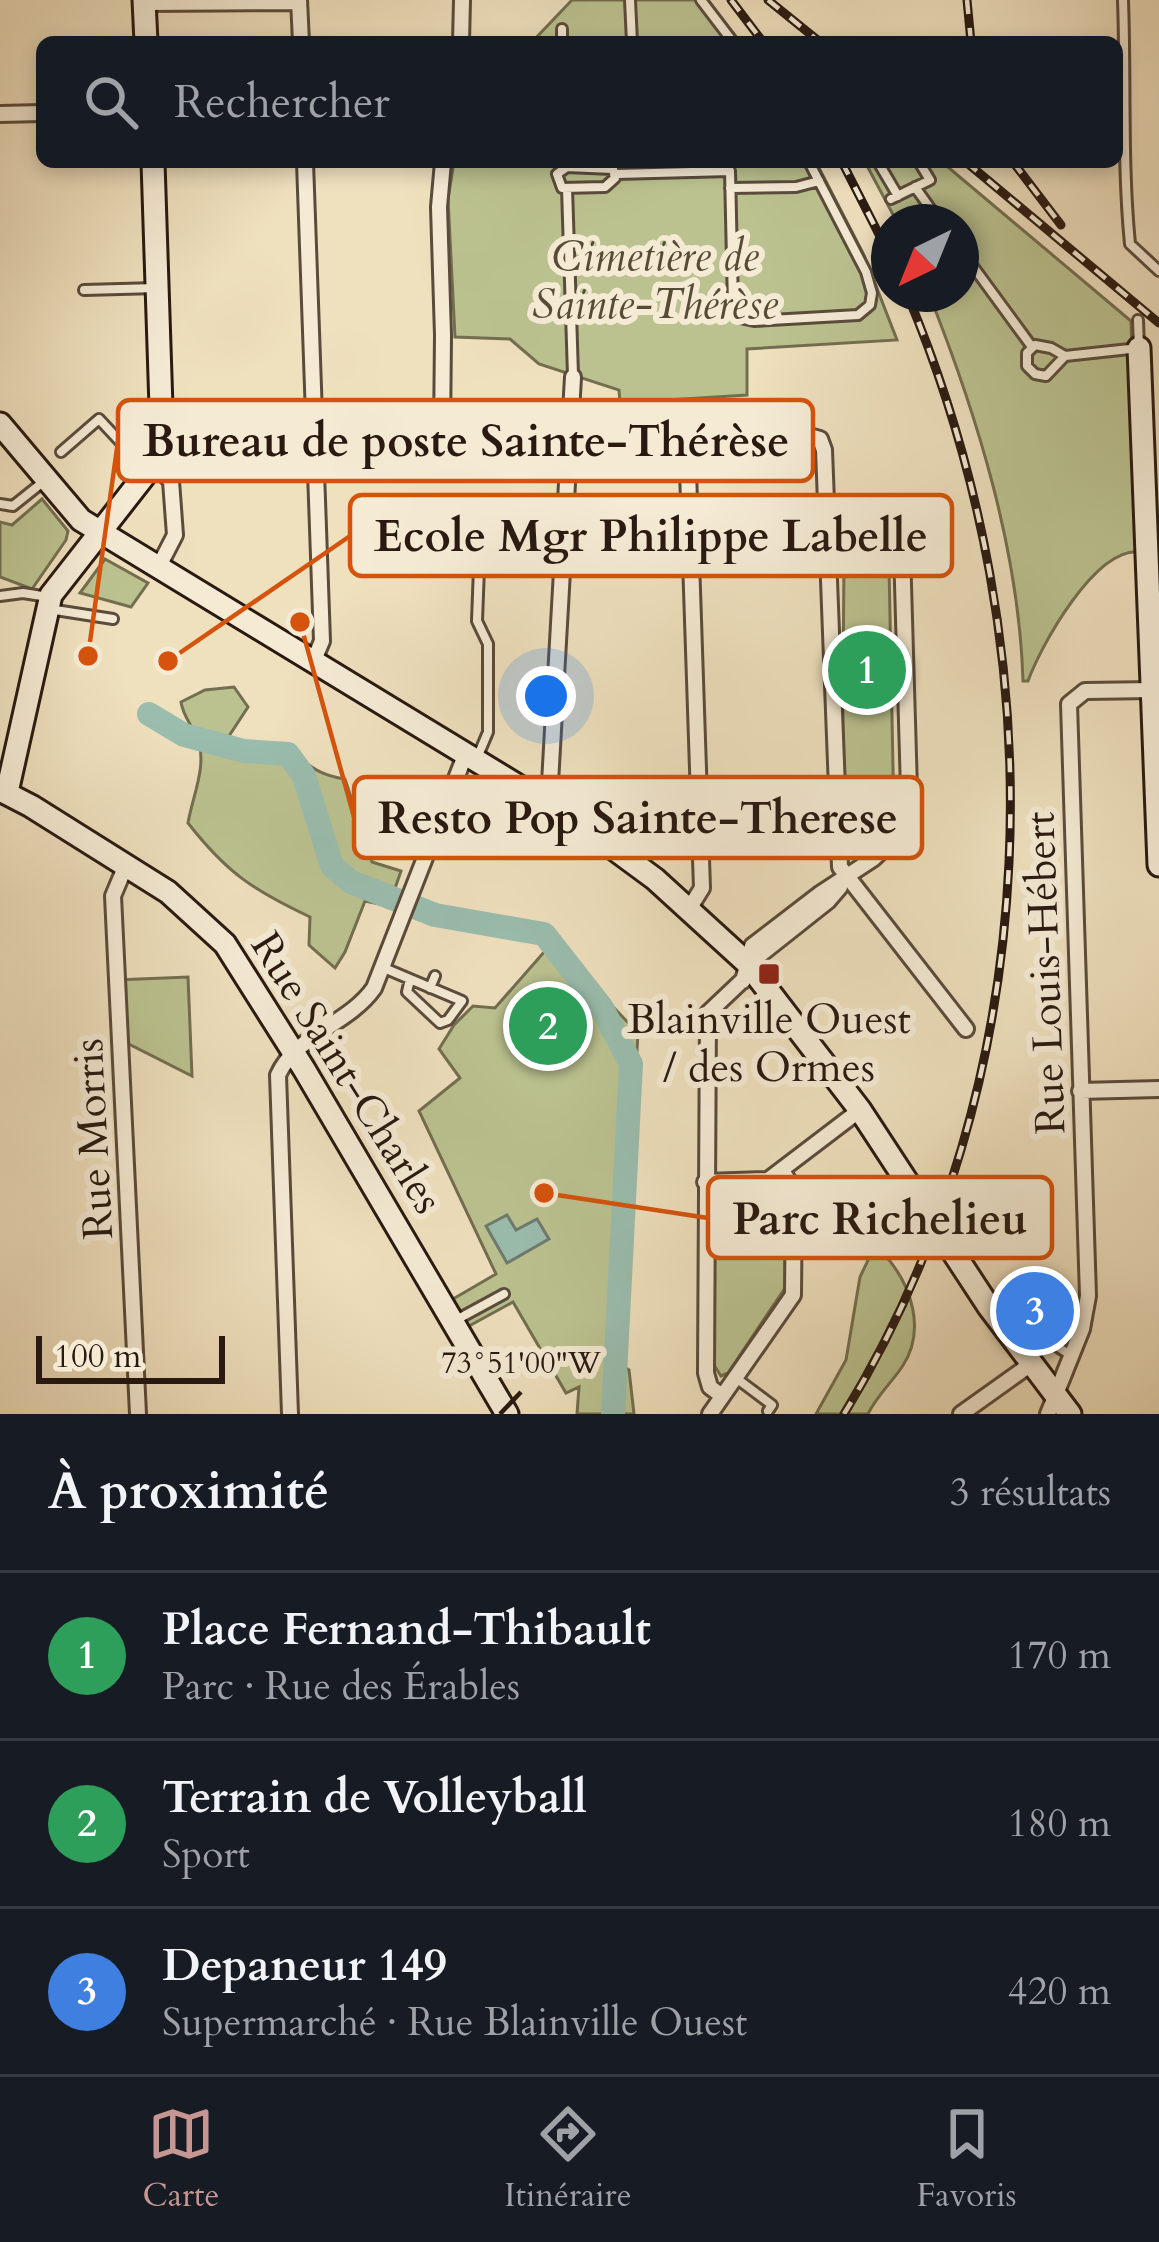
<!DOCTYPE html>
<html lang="fr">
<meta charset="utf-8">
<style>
:root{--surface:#171b24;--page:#20242c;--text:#f1f3f6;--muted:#9ea1a6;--line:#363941;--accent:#c59692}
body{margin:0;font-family:Cardo,serif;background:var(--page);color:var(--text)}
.compass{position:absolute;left:871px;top:204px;width:108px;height:108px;border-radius:50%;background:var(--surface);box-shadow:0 6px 18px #0003;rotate:223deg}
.scale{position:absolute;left:36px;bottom:30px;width:189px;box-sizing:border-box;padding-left:12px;border:6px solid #291911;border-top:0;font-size:33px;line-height:42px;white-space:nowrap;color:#291911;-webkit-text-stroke:9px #f5ebd5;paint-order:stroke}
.you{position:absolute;left:546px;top:696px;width:42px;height:42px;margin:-30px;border:9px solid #fff;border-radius:50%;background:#1a73e8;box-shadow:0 0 0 18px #1a73e833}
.badge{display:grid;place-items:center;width:78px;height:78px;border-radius:50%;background:var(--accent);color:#fff;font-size:39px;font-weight:700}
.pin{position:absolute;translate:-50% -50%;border:6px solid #fff;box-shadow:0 3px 12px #0006}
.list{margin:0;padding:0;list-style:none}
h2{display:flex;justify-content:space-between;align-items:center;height:156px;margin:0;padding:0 48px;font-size:51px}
h2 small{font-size:39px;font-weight:400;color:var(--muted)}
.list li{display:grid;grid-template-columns:78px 1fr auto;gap:36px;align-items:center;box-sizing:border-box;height:168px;padding:0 48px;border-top:3px solid var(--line)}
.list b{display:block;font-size:45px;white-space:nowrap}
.list p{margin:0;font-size:39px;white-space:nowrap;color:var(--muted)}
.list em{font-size:39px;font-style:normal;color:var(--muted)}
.icon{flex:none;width:66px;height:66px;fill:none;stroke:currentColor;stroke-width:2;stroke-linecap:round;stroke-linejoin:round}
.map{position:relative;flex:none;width:1159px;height:1414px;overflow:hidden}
.search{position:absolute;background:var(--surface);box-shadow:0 6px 18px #0003;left:36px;right:36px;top:36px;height:132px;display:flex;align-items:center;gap:30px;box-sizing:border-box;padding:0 42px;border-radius:18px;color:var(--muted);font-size:45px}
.sheet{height:660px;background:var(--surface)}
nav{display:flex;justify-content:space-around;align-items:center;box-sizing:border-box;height:168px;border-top:3px solid var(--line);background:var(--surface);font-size:33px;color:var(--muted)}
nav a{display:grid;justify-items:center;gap:6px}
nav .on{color:var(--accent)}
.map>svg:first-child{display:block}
</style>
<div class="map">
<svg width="1159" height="1414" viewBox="0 0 1159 1414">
<rect width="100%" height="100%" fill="#efe0be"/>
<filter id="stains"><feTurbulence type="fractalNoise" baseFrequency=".00167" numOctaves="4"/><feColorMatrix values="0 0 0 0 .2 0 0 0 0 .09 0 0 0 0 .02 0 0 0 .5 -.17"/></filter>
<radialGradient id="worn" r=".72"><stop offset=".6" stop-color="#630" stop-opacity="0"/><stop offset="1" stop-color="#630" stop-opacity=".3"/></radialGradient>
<path fill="#bbc290" stroke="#726e50" stroke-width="3" d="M572,0H708L740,42H532Z
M454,162H816L864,255L897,340L747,349V395L620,403L619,390L539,364L510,339L455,337L448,199Z
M865,162H942L1131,321L1139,552C1095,548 1041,645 1028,681H1023C1019,550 977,415 929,294H961V222H897Z
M42,499L68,531L66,540L32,589L0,577V522L12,525Z
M844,558L878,559L889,565L894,819L855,847L842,812Z
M105,559L148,583L131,607L80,593Z
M234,687L248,707L229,736L256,758L277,745C308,760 309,773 345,779L372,862L401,871L389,906L365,901L345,952L335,968L309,945L310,917C253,890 227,873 188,823C193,794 208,765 197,737C191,724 183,716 181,702L205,690Z
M552,943L638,1033L619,1364L629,1370L634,1414H577L579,1387L566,1393L513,1302L469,1326L453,1299L496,1274L419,1111L460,1078L439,1049L454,1025L473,1006L495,1008Z
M188,977L192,1076L119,1039L116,980Z
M720,1190H777L783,1193L785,1201V1288L728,1373L721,1376L714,1365V1196Z
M884,1254C911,1284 927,1330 902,1367C891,1383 876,1397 868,1414H816L846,1360L860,1277L870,1256Z"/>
<path fill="#9abdae" stroke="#6d7b6f" stroke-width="3" d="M507,1215L516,1230L537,1219L549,1239L507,1263L486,1226Z"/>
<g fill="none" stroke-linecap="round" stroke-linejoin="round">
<path stroke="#9abdae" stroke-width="24" d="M149,714L184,735L244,751L288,754L304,776L332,866L351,882L435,915L544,934L602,1008L631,1064L613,1414"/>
<g stroke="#5a4b3c" stroke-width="14">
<path id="lane" d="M630,0L632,42
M701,0L733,42
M1123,0C1126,82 1122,163 1130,244L1159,271
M562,29V42
M567,162V167L557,174L562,188L605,187L615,178L613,169L567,167
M878,162L898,196
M616,174L730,171L733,305L740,318L754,321L858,315L870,305L872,293L866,272L809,162
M915,187L940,222
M567,188L573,375
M730,188L796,187L819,181
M891,199L930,180L919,162
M961,250L1032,347
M84,290L157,288
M1065,356L1046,376L1035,374L1027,366V353L1035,345L1051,348L1065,356L1139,348L1138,320
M61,452L99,419L126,448L151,462
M0,504L13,506L43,482
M0,596L23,593L48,597
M49,609L113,619
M477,758L488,732V644L477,621L480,541
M384,968C410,979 436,990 462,1001L448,1020L440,1023L407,992L410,979
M430,988L435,976
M1019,1305L1014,1312L1025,1326
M458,1319L504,1294
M1012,1336L1025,1326L1072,1356
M1045,1339L1063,1311L1084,1313
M736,1378L772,1405L768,1411"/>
</g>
<g stroke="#5a4b3c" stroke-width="20">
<path id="street" d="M299,0L301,42
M145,3L299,2
M461,42L462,0
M0,114L42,113
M305,162L322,641L314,660
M317,428L580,445L806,435L820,439L824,450L840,867L966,1029
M442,435L443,335L439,207L443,162
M687,441L702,888L689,909
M153,463L171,481L175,535L158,568
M544,801L550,783L573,377
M126,865L113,896L138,1414
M743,981L752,946L821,893L873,859L910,824L902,550L889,538L828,540
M1080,1091L1159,1089
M705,1182L768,1180L860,1110
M722,1396L710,1387L706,1373L708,1013L746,977L756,958L828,901L840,887
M290,1414L278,1075C296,1035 349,1024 374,988L466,753
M710,1414L793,1295L794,1189L782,1171
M961,1414L1031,1364
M1048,1414L1082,1329L1088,1296L1069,704L1085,691L1154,690"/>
</g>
<g stroke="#291911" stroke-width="27">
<path id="secondary" d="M144,0L146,42
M1139,348L1159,865
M0,424L81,520L579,823L655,879L747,963L860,1110L989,1307L1070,1414
M0,790L31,806L168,892L225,944L304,1069L507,1414
M7,792L51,595L148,471L162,438L153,162"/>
</g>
<use href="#lane" stroke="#f5ebd5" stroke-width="8"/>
<use href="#street" stroke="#f5ebd5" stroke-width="14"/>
<use href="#secondary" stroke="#f5ebd5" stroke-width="21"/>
<g stroke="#291911" stroke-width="9">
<path id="rail" d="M731,0L763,42
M768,0L820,42
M967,0L971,42
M842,162L889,254
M966,162L1159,323
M1013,162L1061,225
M844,1414C1049,1079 1058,652 907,294"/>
</g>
<use href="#rail" stroke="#f5ebd5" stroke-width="4.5" stroke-dasharray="14" stroke-linecap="butt"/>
</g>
<path fill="none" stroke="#291911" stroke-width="4.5" d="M500,1414L521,1392"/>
<rect fill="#8f2418" stroke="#f5ebd5" stroke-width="4.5" x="757" y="962" width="24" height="24" rx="6"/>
<g text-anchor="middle" stroke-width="12" stroke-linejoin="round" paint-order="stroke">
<g font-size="42" font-style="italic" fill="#554c37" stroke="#f5ebd5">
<text x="655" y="270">Cimetière de<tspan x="655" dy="48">Sainte-Thérèse</tspan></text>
</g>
<g font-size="42" fill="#291911" stroke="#f5ebd5">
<text transform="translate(1044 973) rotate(-92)" y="15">Rue Louis-Hébert</text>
<text transform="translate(348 1072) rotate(58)" y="15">Rue Saint-Charles</text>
<text transform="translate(92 1139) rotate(-93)" y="15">Rue Morris</text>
</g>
<g font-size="42" fill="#291911" stroke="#f5ebd5">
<text x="769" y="1033">Blainville Ouest<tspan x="769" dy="48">/ des Ormes</tspan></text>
</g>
</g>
<g font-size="30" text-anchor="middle" fill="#291911" stroke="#f5ebd5" stroke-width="12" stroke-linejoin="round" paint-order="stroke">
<text x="521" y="1373">73°51'00"W</text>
</g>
<path fill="none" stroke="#d5530c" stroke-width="4.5" d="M88 656L118 441M168 661L350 536M300 622L354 817M544 1193L708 1218"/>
<g fill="#d5530c" stroke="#f5ebd5" stroke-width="4.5">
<circle cx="88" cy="656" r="12"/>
<circle cx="168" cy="661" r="12"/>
<circle cx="300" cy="622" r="12"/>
<circle cx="544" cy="1193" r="12"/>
</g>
<g fill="#f5ebd5" stroke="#d5530c" stroke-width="4.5">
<rect x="118" y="400" width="695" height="81" rx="12"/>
<rect x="350" y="495" width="602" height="81" rx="12"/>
<rect x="354" y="777" width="568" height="81" rx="12"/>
<rect x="708" y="1177" width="344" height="81" rx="12"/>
</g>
<g font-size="45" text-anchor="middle" font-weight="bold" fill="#291911">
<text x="466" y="456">Bureau de poste Sainte-Thérèse</text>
<text x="651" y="551">Ecole Mgr Philippe Labelle</text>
<text x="638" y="833">Resto Pop Sainte-Therese</text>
<text x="880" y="1234">Parc Richelieu</text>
</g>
<rect width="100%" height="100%" filter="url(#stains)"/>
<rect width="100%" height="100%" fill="url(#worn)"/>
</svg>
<svg class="compass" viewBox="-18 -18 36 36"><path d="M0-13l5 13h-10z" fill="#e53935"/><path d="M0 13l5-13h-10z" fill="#9ea1a6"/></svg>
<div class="scale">100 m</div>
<div class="you"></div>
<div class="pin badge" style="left:867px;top:670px;background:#2e9e5b">1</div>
<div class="pin badge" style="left:548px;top:1026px;background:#2e9e5b">2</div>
<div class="pin badge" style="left:1035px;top:1311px;background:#3f7fe0">3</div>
<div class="search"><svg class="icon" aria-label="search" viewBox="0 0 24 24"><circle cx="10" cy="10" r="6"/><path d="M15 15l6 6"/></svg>Rechercher</div>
</div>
<section class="sheet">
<h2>À proximité<small>3 résultats</small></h2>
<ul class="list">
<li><span class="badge" style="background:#2e9e5b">1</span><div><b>Place Fernand-Thibault</b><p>Parc · Rue des Érables</p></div><em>170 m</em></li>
<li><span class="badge" style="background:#2e9e5b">2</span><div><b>Terrain de Volleyball</b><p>Sport</p></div><em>180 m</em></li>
<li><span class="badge" style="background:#3f7fe0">3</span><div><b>Depaneur 149</b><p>Supermarché · Rue Blainville Ouest</p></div><em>420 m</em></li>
</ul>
</section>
<nav>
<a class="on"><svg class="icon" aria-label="map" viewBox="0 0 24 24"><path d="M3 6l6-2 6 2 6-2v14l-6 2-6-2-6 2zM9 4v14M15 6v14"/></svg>Carte</a>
<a><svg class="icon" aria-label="directions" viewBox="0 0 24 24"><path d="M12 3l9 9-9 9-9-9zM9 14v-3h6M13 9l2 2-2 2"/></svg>Itinéraire</a>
<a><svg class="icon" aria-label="saved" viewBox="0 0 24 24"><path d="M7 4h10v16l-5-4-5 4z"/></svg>Favoris</a>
</nav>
